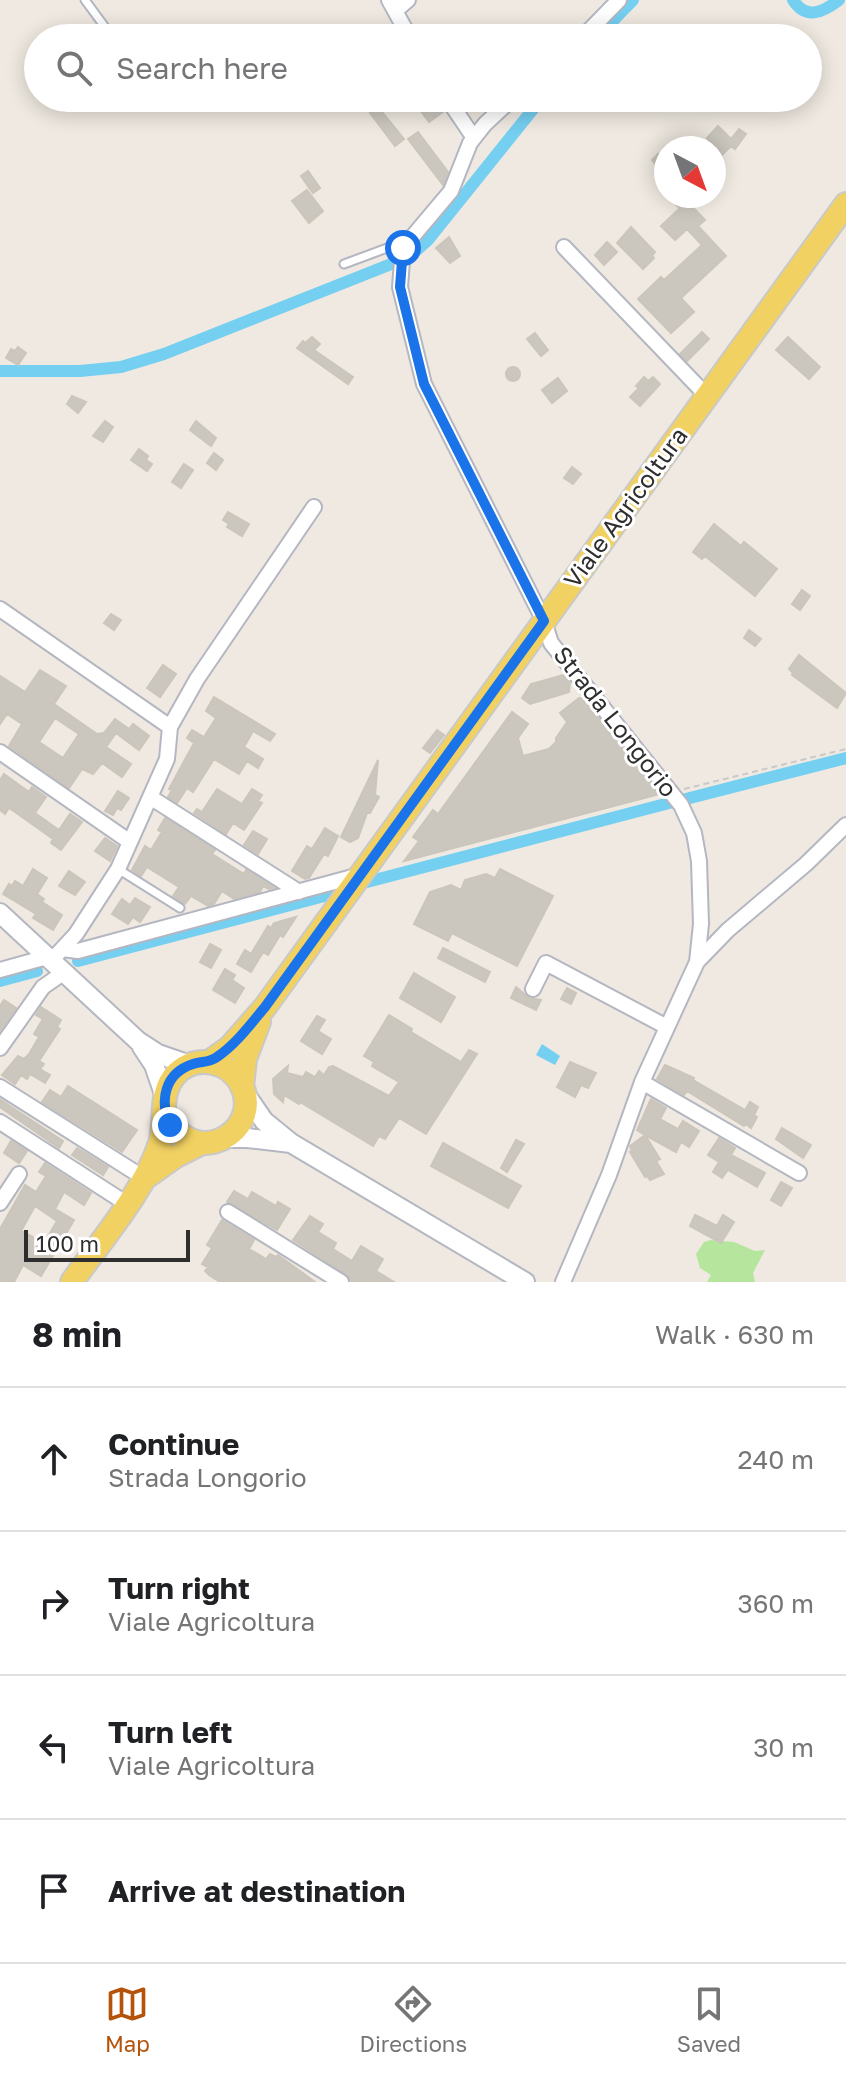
<!DOCTYPE html>
<meta charset="utf-8">
<style>
:root{--surface:#fff;--page:#f6f6f6;--text:#202124;--muted:#757577;--line:#e0e0e0;--accent:#b45309}
body{margin:0;font-family:"Golos Text",sans-serif;background:var(--page);color:var(--text)}
.compass{position:absolute;left:654px;top:136px;width:72px;height:72px;border-radius:50%;background:var(--surface);box-shadow:0 4px 20px #0003;rotate:139deg}
.scale{position:absolute;left:24px;bottom:20px;width:166px;box-sizing:border-box;padding-left:8px;border:4px solid #2e2e2e;border-top:0;font-size:22px;line-height:28px;white-space:nowrap;color:#2e2e2e;-webkit-text-stroke:6px #fff;paint-order:stroke}
.stop{position:absolute;width:24px;height:24px;margin:-18px;border:6px solid #1a73e8;border-radius:50%;background:#fff}
.stop.end{background:#1a73e8;border-color:#fff;box-shadow:0 2px 8px #0008}
.list{margin:0;padding:0;list-style:none}
h2{display:flex;justify-content:space-between;align-items:center;height:104px;margin:0;padding:0 32px;font-size:34px}
h2 small{font-size:26px;font-weight:400;color:var(--muted)}
.list li{display:grid;grid-template-columns:52px 1fr auto;gap:24px;align-items:center;box-sizing:border-box;height:144px;padding:0 32px;border-top:2px solid var(--line)}
.list b{display:block;font-size:30px;white-space:nowrap}
.list p{margin:0;font-size:26px;white-space:nowrap;color:var(--muted)}
.list em{font-size:26px;font-style:normal;color:var(--muted)}
.icon{flex:none;width:44px;height:44px;fill:none;stroke:currentColor;stroke-width:2;stroke-linecap:round;stroke-linejoin:round}
.map{position:relative;flex:none;width:846px;height:1282px;overflow:hidden}
.search{position:absolute;background:var(--surface);box-shadow:0 4px 20px #0003;left:24px;right:24px;top:24px;height:88px;display:flex;align-items:center;gap:20px;box-sizing:border-box;padding:0 28px;border-radius:44px;color:var(--muted);font-size:30px}
.sheet{height:680px;background:var(--surface)}
nav{display:flex;justify-content:space-around;align-items:center;box-sizing:border-box;height:112px;border-top:2px solid var(--line);background:var(--surface);font-size:22px;color:var(--muted)}
nav a{display:grid;justify-items:center;gap:4px}
nav .on{color:var(--accent)}
.map>svg:first-child{display:block}
</style>
<div class="map">
<svg width="846" height="1282" viewBox="0 0 846 1282">
<rect width="100%" height="100%" fill="#efe9e1"/>
<path fill="#b6e59e" d="M711,1240L734,1242L755,1251L765,1250L753,1273L755,1282H707L711,1275L700,1268L696,1254L704,1242Z"/>
<path fill="#75cff0" d="M542,1044L560,1056L555,1065L536,1055Z"/>
<g fill="none" stroke-linecap="round" stroke-linejoin="round">
<path stroke="#75cff0" stroke-width="12" d="M793,0C806,20 822,13 839,0
M596,38L633,0
M0,371H80L121,367L164,354L409,257L428,240L542,98
M682,800L846,758
M367,882L673,802
M78,961L332,894
M0,981L37,971"/>
</g>
<path fill="#cbc7bf" stroke="#cbc5ba" stroke-width="2" fill-rule="evenodd" d="M437,99L444,111L429,122L418,107L426,101L428,105Z
M378,107L404,139L395,146L370,113Z
M718,126L731,139L739,129L746,134L735,149L731,146L721,156L707,138Z
M418,132L448,172L443,185L408,139Z
M658,154L666,163V176L652,160Z
M308,171L320,188L313,193L301,176Z
M307,190L323,211L309,223L292,201Z
M682,196L705,220L698,226L726,256L681,298L694,312L671,333L638,299L661,277L664,280L702,245L687,229L675,240L661,226L680,208L675,204Z
M631,227L655,252L652,256L654,258L643,269L617,243Z
M449,237L460,256L450,263L436,248Z
M607,242L617,252L604,265L595,255Z
M702,332L709,339L687,361L680,354Z
M535,333L548,350L541,356L527,339Z
M312,337L320,344L314,350L353,377L348,384L297,348L303,341L305,343Z
M788,337L820,367L809,379L776,350Z
M18,347L26,353L18,365L6,358L11,349L15,351Z
M506 374a7 7 0 1 1 14 0a7 7 0 1 1-14 0Z
M644,377L648,381L653,377L660,384L640,406L630,397L639,388L636,386Z
M558,378L567,391L552,403L542,390Z
M72,396L86,402L78,413L67,404Z
M105,421L113,427L103,442L93,436Z
M196,421L216,438L211,446L190,430Z
M139,449L148,456L146,460L152,464L147,471L131,460Z
M214,453L223,460L216,470L207,463Z
M184,464L193,470L181,488L172,482Z
M572,467L581,474L573,484L564,478Z
M228,512L249,524L242,536L227,527L229,524L223,520Z
M714,524L741,546L744,542L777,569L755,596L705,556L702,559L693,552Z
M802,590L810,596L800,610L792,604Z
M111,614L121,620L114,630L104,623Z
M749,630L761,639L755,646L744,638Z
M799,655L846,693L837,708L792,675L793,673L789,669Z
M163,665L176,674L160,697L147,688Z
M40,670L66,686L54,704L97,734L104,733L115,719L129,729L133,724L149,736L139,750L116,733L106,747L131,764L122,777L102,763L93,774L82,769L69,788L9,746L22,724L7,714L0,724V676L25,692ZM55,718L79,734L63,758L39,742Z
M564,675L570,683L569,692L530,704L522,698L531,684Z
M214,697L275,734L270,741L253,731L244,747L263,759L258,768L247,761L239,774L214,759L193,792L187,788L177,803L168,797L172,790L169,789L194,743L187,738L192,730L204,737L216,718L206,711Z
M579,698H582L660,794L404,861L419,841L413,837L433,810L438,814L512,712L528,724L518,738L523,756L549,749L556,742V738L567,722L560,713Z
M437,730L444,735L430,753L423,748Z
M378,760L375,795L379,797L370,813H367L358,838L350,842L341,837Z
M4,774L29,792L32,787L46,797L35,813L59,830L70,814L82,822L61,850L51,843L53,839L15,812L9,808L5,814L0,810V780Z
M217,789L242,804L252,789L262,795L258,801L262,803L244,830L233,823L226,834L194,813L197,809L202,812Z
M118,791L129,798L121,810L117,808L113,815L105,811Z
M165,818L215,850L212,854L244,874L246,870L274,888L269,889L263,886L260,892L234,899L222,891L214,904L208,906L191,896L185,904L173,896L179,887L147,867L141,876L132,870L145,846L151,850L162,832L158,830Z
M325,828L338,836L328,856L324,854L309,878L305,879L292,871L307,846L312,849Z
M253,831L267,839L258,854L244,845Z
M105,838L117,846L110,861L95,851Z
M33,869L47,878L37,894L44,899L42,902L62,915L53,930L33,918L36,914L3,894L9,884L12,886L15,881L23,886Z
M500,869L553,896L517,966L452,933L448,941L414,924L430,892L451,885L461,890L465,880L486,874L495,878Z
M69,871L85,882L75,895L59,886Z
M135,898L150,907L140,922L133,917L128,924L112,914L122,899L130,905Z
M296,917L283,937L280,935L268,955L263,952L251,972L237,964L245,950L251,954L268,926L271,928L274,923Z
M210,944L221,950L211,968L200,962Z
M443,948L490,972L485,982L438,958Z
M225,969L235,975L232,980L244,988L235,1003L213,990Z
M414,973L455,997L441,1022L400,998Z
M516,987L529,998L541,1000L536,1010L511,998Z
M567,988L576,993L571,1004L561,999Z
M4,1000L16,1008L0,1031V1006Z
M41,1007L61,1020L57,1027L60,1029L39,1061L44,1064L40,1069L50,1075L45,1083L30,1074L27,1079L21,1075L15,1084L2,1075L18,1056L24,1059L29,1054L39,1037L34,1034L43,1019L36,1015Z
M389,1015L412,1029L411,1032L461,1062L469,1050L477,1054L426,1134L399,1118L385,1139L379,1136L373,1146L300,1102L299,1104L284,1095L283,1102L274,1094L273,1079L288,1066L287,1073L303,1077L306,1072L315,1077L319,1071L324,1075L329,1067L333,1066L389,1096L399,1082L372,1066L374,1062L364,1056Z
M317,1016L325,1020L318,1031L331,1039L322,1054L301,1041Z
M570,1062L596,1073L588,1088L581,1085L575,1097L557,1087Z
M665,1065L694,1078L693,1080L745,1110L750,1102L758,1107L754,1115L757,1117L751,1128L746,1124L744,1126L687,1091L684,1095L657,1079Z
M68,1086L137,1130L122,1152L42,1102L50,1090L61,1097Z
M651,1099L666,1108L660,1119L678,1129L683,1121L699,1131L689,1147L681,1142L676,1152L645,1135L660,1159L656,1161L664,1174L650,1180L647,1176L645,1177L630,1152L632,1151L630,1146L645,1135L637,1130Z
M1,1100L63,1141L59,1148L0,1107Z
M782,1128L811,1145L803,1158L776,1139Z
M719,1138L735,1148L731,1155L765,1173L757,1187L728,1170L722,1178L713,1172L719,1162L708,1155Z
M516,1140L524,1144L507,1172L501,1168Z
M11,1141L27,1151L19,1163L4,1153Z
M443,1143L521,1186L508,1208L431,1166Z
M77,1148L108,1167L103,1175L72,1155Z
M45,1163L91,1193L84,1205L64,1192L55,1209L74,1220L41,1276L23,1265L14,1282H0V1229L25,1185L36,1192L46,1176L39,1172ZM35,1206L57,1221L44,1243L21,1231Z
M781,1182L792,1188L781,1206L771,1200Z
M234,1191L248,1199L252,1192L276,1206L278,1202L290,1209L277,1230L227,1202Z
M695,1215L717,1226L723,1215L734,1222L721,1243L690,1226Z
M310,1216L323,1224L318,1232L336,1243L333,1249L352,1261L361,1246L383,1259L376,1271L394,1282H352L346,1274L293,1240Z
M222,1220L254,1240L249,1249L266,1259L270,1254L276,1257L278,1255L315,1282H220L209,1275L205,1271L208,1267L202,1264L212,1248L207,1245Z"/>
<g fill="none" stroke-linecap="round" stroke-linejoin="round">
<g stroke="#b4b7c1" stroke-width="11">
<path id="lane" d="M85,0L113,38
M344,264L406,241
M118,869L180,908"/>
</g>
<g stroke="#b4b7c1" stroke-width="18">
<path id="street" d="M389,0L410,38
M395,11L408,0
M582,38L619,0
M447,98L474,138
M513,98L485,124L470,143L451,191L403,248L400,287L424,384L544,621L551,643L681,805L694,833L699,861L701,924L697,962L642,1082L609,1175L563,1282
M564,247L707,396
M0,609L170,727
M0,752L130,842
M150,797L299,892
M62,949L78,951L360,875
M51,961L76,934L118,869L167,759L170,727L197,679L314,507
M697,962L728,930L806,864L846,825
M0,970L47,957
M533,989L546,963L667,1027
M0,1048L43,987L63,973
M642,1082L799,1173
M0,1087L144,1178
M0,1122L127,1204
M0,1203L19,1174
M228,1212L341,1282"/>
</g>
<g stroke="#b4b7c1" stroke-width="22">
<path id="secondary" d="M0,913L138,1041L158,1054L190,1065
M142,1047L154,1065L164,1094
M244,1092L264,1121L291,1143L525,1282
M225,1138H247L291,1143"/>
</g>
<g stroke="#c9c9c9" stroke-width="26">
<path id="primary" d="M209,1062L230,1047L265,1007L846,204
M242,1087L245,1059L259,1022
M145,1178L176,1156L202,1143
M72,1282C101,1240 144,1192 160,1143C167,1120 158,1093 176,1074C196,1053 230,1061 242,1086C263,1133 192,1172 165,1113"/>
</g>
<path stroke="#c9c9c9" stroke-width="2" stroke-dasharray="6 4" stroke-linecap="butt" d="M684,789L846,749"/>
<use href="#lane" stroke="#fff" stroke-width="7"/>
<use href="#street" stroke="#fff" stroke-width="14"/>
<use href="#secondary" stroke="#fff" stroke-width="18"/>
<use href="#primary" stroke="#f2d163" stroke-width="22"/>
</g>
<g fill="none" stroke-linecap="round" stroke-linejoin="round">
<path stroke="#1a73e8" stroke-width="10" d="M170,1125C159,1100 165,1073 193,1064C202,1061 209,1063 217,1057C236,1044 250,1025 265,1007L544,621L424,384L400,287L403,248"/>
</g>
<g text-anchor="middle" stroke-width="6" stroke-linejoin="round" paint-order="stroke">
<g font-size="24" fill="#2e2e2e" stroke="#fff">
<text transform="translate(626 508) rotate(-54)" y="8">Viale Agricoltura</text>
<text transform="translate(615 722) rotate(52)" y="8">Strada Longorio</text>
</g>
</g>
</svg>
<svg class="compass" viewBox="-18 -18 36 36"><path d="M0-13l5 13h-10z" fill="#e53935"/><path d="M0 13l5-13h-10z" fill="#757577"/></svg>
<div class="scale">100 m</div>
<div class="stop" style="left:403px;top:248px"></div>
<div class="stop end" style="left:170px;top:1125px"></div>
<div class="search"><svg class="icon" aria-label="search" viewBox="0 0 24 24"><circle cx="10" cy="10" r="6"/><path d="M15 15l6 6"/></svg>Search here</div>
</div>
<section class="sheet">
<h2>8 min<small>Walk · 630 m</small></h2>
<ul class="list">
<li><svg class="icon" aria-label="ahead" viewBox="0 0 24 24"><path d="M12 20V5M6 11l6-6 6 6"/></svg><div><b>Continue</b><p>Strada Longorio</p></div><em>240 m</em></li>
<li><svg class="icon" aria-label="right" viewBox="0 0 24 24"><path d="M7 20v-9h11M14 6l5 5-5 5"/></svg><div><b>Turn right</b><p>Viale Agricoltura</p></div><em>360 m</em></li>
<li><svg class="icon" aria-label="left" viewBox="0 0 24 24"><path d="M17 20v-9H6M10 6l-5 5 5 5"/></svg><div><b>Turn left</b><p>Viale Agricoltura</p></div><em>30 m</em></li>
<li><svg class="icon" aria-label="arrive" viewBox="0 0 24 24"><path d="M6 21V4h12l-3 4 3 4H6"/></svg><div><b>Arrive at destination</b></div></li>
</ul>
</section>
<nav>
<a class="on"><svg class="icon" aria-label="map" viewBox="0 0 24 24"><path d="M3 6l6-2 6 2 6-2v14l-6 2-6-2-6 2zM9 4v14M15 6v14"/></svg>Map</a>
<a><svg class="icon" aria-label="directions" viewBox="0 0 24 24"><path d="M12 3l9 9-9 9-9-9zM9 14v-3h6M13 9l2 2-2 2"/></svg>Directions</a>
<a><svg class="icon" aria-label="saved" viewBox="0 0 24 24"><path d="M7 4h10v16l-5-4-5 4z"/></svg>Saved</a>
</nav>
